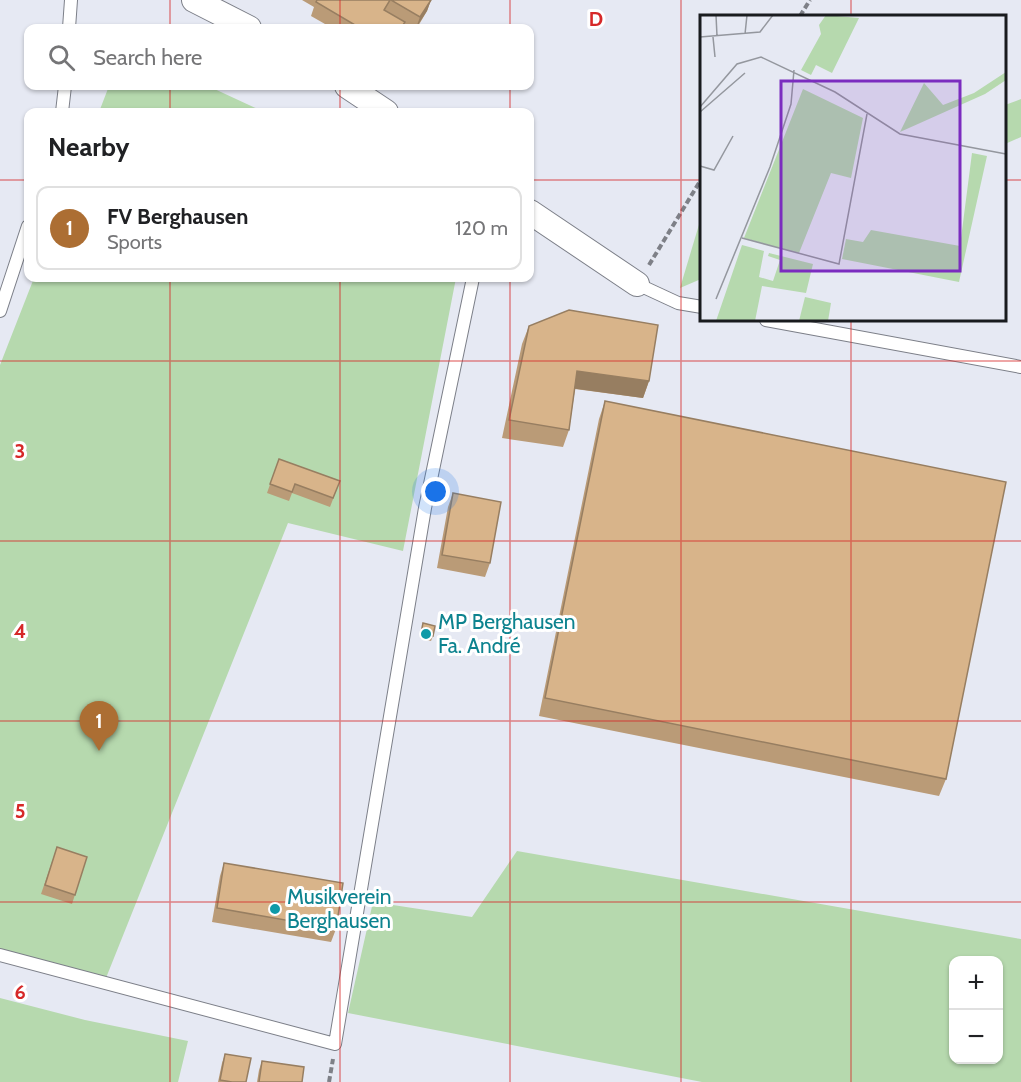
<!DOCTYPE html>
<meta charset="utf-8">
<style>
:root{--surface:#fff;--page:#f6f6f6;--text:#202124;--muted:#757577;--line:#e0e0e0;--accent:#ac6e33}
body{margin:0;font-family:Cabin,sans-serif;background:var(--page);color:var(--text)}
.controls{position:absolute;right:18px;bottom:18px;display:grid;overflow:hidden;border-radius:12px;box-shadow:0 2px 4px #0004}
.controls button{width:54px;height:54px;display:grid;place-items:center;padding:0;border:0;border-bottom:2px solid var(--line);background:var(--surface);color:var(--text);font:30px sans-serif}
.you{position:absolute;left:436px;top:492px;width:21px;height:21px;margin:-15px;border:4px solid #fff;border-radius:50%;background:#1a73e8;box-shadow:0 0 0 9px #1a73e833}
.badge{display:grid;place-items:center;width:39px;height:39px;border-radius:50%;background:var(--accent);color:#fff;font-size:20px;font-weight:700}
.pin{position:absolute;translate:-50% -50px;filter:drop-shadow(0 2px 3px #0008)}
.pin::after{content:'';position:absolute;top:32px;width:21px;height:18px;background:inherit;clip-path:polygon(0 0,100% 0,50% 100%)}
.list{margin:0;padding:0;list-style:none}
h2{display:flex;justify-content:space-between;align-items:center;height:78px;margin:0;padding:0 24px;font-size:26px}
h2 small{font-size:20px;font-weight:400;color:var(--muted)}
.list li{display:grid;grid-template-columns:39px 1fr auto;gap:18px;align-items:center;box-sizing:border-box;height:84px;margin:0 12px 12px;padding:0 12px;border:2px solid var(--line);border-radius:12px}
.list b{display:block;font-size:22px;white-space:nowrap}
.list p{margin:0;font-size:20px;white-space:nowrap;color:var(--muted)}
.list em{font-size:20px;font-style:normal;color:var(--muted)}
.icon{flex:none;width:33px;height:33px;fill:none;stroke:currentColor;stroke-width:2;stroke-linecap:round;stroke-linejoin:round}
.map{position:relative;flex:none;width:1021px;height:1082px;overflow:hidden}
.search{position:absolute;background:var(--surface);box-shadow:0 2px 4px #0004;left:24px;top:24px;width:510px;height:66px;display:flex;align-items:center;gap:15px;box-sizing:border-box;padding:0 21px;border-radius:12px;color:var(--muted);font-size:22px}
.panel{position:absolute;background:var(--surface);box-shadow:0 2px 4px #0004;left:24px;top:108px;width:510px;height:174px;border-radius:12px}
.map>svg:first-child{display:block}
</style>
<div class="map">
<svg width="1021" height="1082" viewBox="0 0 1021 1082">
<rect width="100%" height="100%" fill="#e6e9f3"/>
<path fill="#b6d9ae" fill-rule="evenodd" d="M109,86H208L264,112H99Z
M1021,99V137L1005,144V105Z
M701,218V279L680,288Z
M34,278H456L403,551L288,523L106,978L0,950V365Z
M517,851L1021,939V1082H702L348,1013L373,902L472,917ZM954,960H998V1060H954Z
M0,998L85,1020L188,1041L178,1082H0Z"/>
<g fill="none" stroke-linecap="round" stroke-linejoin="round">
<g stroke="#7c7f88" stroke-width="14">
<path id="service" d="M69,28L71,0
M62,112L65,86
M637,284L678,303L702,307
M0,311L28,226
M766,320L1021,367
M0,955L335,1044L425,508L473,278"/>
</g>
<g stroke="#7c7f88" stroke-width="26">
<path id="minor" d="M194,0L249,28
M347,86L386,112
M530,212L637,284"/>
</g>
<path stroke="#7e8087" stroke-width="4" stroke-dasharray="6 3" stroke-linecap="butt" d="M800,16L810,0
M649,265L702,178
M329,1082L333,1059"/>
<use href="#service" stroke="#fff" stroke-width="12"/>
<use href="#minor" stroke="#fff" stroke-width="24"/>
</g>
<path fill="#ba9b77" d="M302,0H431L427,11L417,28H411L404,25L403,28H332L311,16L314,7Z
M529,326L649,381L643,398L575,389L569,430L563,447L502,438L522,344Z
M605,401L946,779L939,796L539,716L599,419Z
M279,459L340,481L330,507L292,493L289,501L267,493Z
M453,493L490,563L485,577L437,568L448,507Z
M423,623L433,636L431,641L420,638Z
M57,847L87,857L72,904L41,894Z
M224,863L336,929L331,942L212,922L220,876Z
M225,1054L246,1082H218L222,1063Z
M262,1061L302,1082H257L259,1070Z"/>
<path fill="#977e61" d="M431,0L427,11L416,28L420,17Z
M577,371L649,381L643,398L570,388Z"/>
<path fill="#d8b48a" stroke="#977e61" stroke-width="1.5" d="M317,0H390L384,10L405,22L401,28H360L316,2Z
M391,0H431L420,17Z
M569,310L658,325L649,381L577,371L569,430L509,420L529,326Z
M605,401L1006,482L946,779L545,698Z
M279,459L340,481L333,498L295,484L292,492L270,484Z
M453,493L501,502L490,563L442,555Z
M423,623L435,626L433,636L421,633Z
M57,847L87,857L75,895L45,885Z
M224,863L343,883L336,929L217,908Z
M225,1054L251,1058L246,1082H232L220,1080Z
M262,1061L304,1067L302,1082H259Z"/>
<path fill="none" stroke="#d62828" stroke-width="1.5" stroke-opacity="0.55" d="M170,0V28M340,0V28M510,0V28M681,0V1082M851,0V16M170,86V112M340,86V112M510,86V112M0,180H28M530,180H702M1004,180H1021M170,278V1082M340,278V1082M510,278V1082M851,320V1082M0,361H1021M0,541H1021M0,721H1021M0,902H1021"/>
<g fill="#0f9aa8" stroke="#fff" stroke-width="2">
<circle cx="426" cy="634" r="6"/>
<circle cx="275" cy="909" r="6"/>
</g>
<g text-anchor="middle" stroke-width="6" stroke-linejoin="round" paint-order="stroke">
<g font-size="21" fill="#0d838f" stroke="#fff" text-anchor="start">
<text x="438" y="629">MP Berghausen<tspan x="438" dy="24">Fa. André</tspan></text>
<text x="287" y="904">Musikverein<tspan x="287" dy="24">Berghausen</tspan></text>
</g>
</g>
<g transform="translate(700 15)">
<rect width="306" height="306" fill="#e6e9f3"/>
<path d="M126,0L159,3L132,58L116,50L111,60L101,55L121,19L119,10ZM306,57V65L285,79L200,117L224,68L243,90L274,78ZM103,74L163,103L151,163L131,158L99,238L44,223ZM272,138L287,141L259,267L142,244L146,224L163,227L171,215L260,231ZM42,230L64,236L59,262L73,266L80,245L68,241L69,238L113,249L106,278L62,271L55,306H16ZM105,282L131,288L128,306H99Z" fill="#b6d9ae"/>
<path fill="none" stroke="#94979e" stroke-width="1.5" d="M16,0L17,21M45,19L47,0M0,22L60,17L73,0M13,22L15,42M0,92L37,49L61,42L135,77L200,119L306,139M0,97L45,58M0,151L14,155L33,121M42,223L139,249L167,99M16,284L70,152L91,89L94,55"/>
<path fill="#7b2cbf" fill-opacity="0.15" stroke="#7b2cbf" stroke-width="3" d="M81,66H260V256H81Z"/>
<rect width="306" height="306" fill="none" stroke="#191b1e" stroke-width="3"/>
</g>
<g font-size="20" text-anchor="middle" font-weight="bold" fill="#d62828" stroke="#fff" stroke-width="6" stroke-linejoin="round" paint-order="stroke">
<text x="596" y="26">D</text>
<text x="20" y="458">3</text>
<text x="20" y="638">4</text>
<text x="20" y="818">5</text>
<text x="20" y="999">6</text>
</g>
</svg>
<div class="controls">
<button>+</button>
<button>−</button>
</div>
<div class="you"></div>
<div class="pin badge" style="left:99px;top:751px">1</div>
<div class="search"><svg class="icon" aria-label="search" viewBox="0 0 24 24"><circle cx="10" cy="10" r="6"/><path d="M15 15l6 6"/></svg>Search here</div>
<section class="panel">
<h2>Nearby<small></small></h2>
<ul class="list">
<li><span class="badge">1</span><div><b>FV Berghausen</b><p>Sports</p></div><em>120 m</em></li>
</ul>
</section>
</div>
